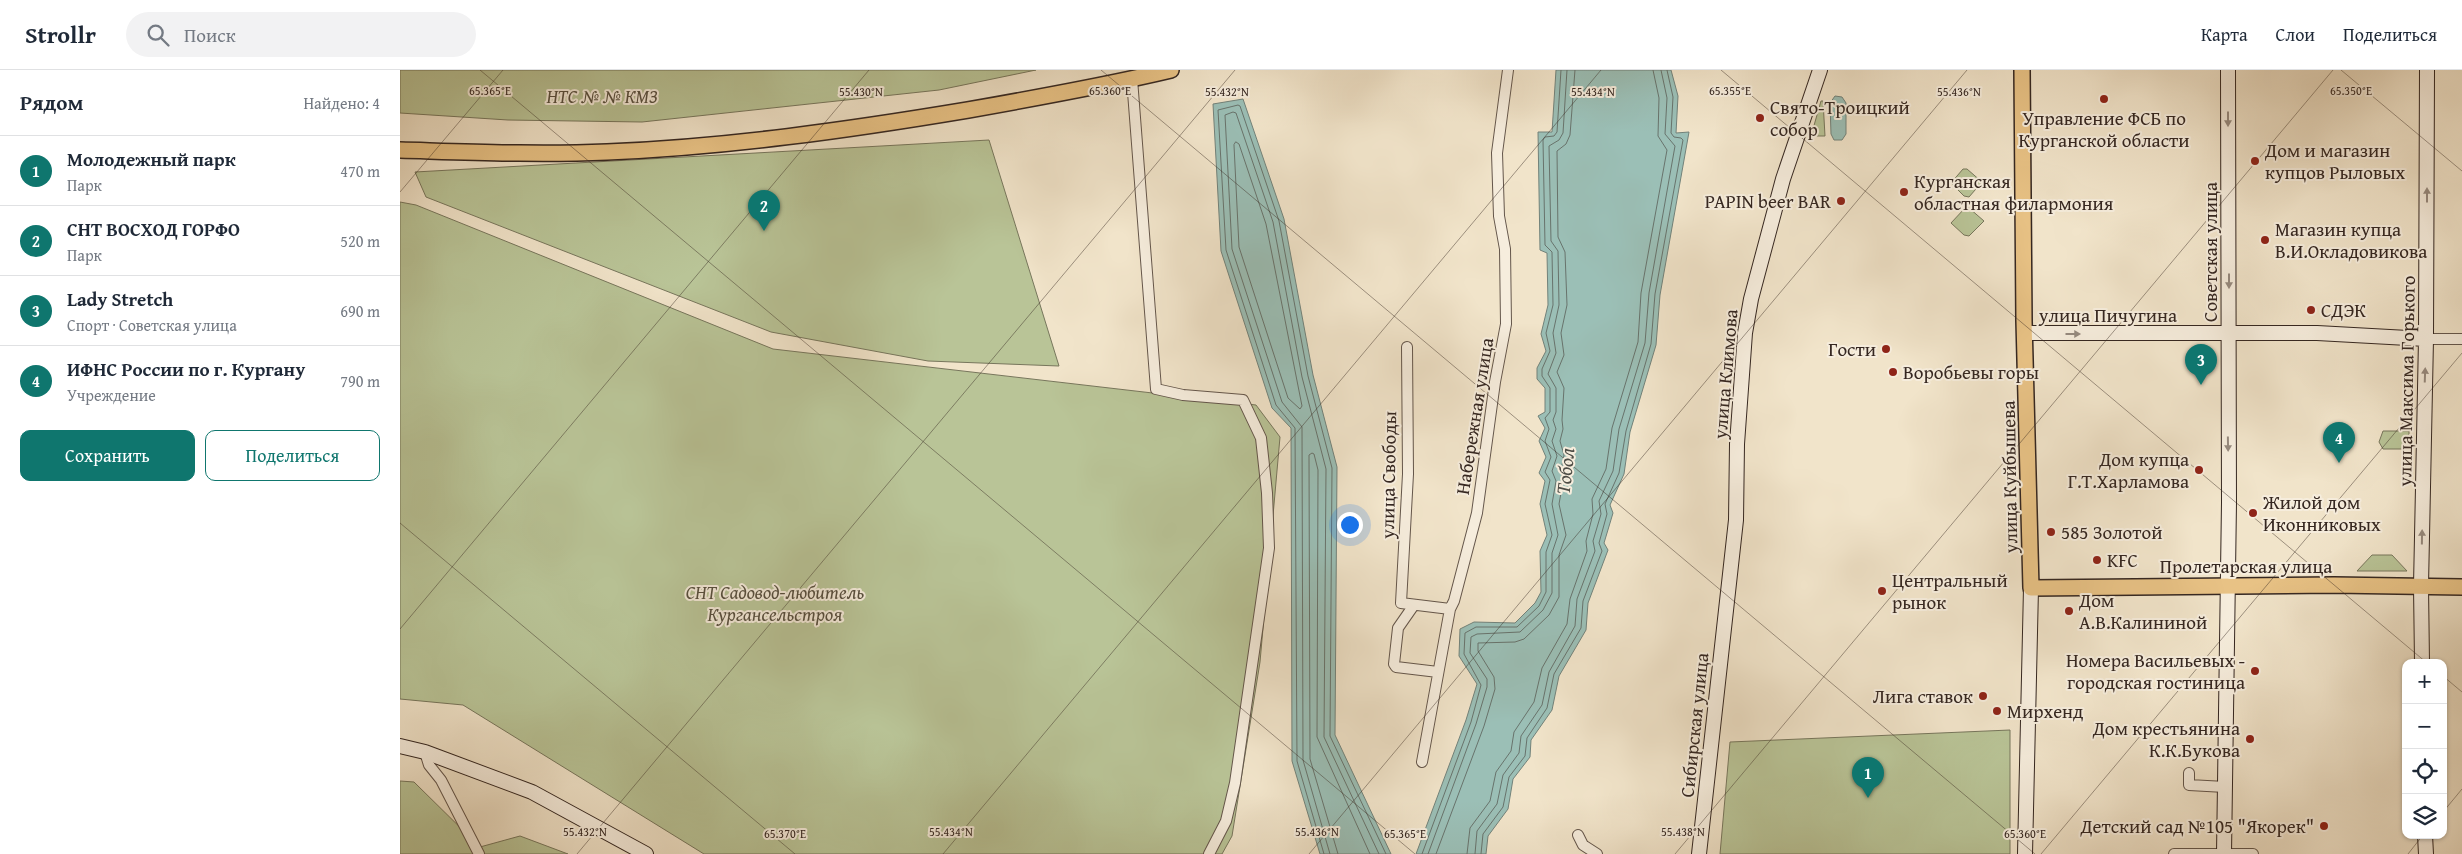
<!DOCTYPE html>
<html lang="ru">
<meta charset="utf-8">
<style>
:root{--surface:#fff;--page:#f2f2f3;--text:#1f2937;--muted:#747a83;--line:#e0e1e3;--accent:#0f766e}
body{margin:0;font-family:"Gentium Book Plus",serif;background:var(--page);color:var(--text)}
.controls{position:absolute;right:15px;bottom:15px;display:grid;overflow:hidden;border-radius:10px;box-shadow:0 1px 4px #0004}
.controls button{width:45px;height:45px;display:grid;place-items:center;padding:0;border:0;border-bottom:1px solid var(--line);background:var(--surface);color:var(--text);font:25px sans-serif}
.you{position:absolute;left:949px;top:454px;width:18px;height:18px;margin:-12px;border:4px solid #fff;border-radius:50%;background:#1a73e8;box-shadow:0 0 0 8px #1a73e833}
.badge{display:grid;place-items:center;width:32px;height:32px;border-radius:50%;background:var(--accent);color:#fff;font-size:16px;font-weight:700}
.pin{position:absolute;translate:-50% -41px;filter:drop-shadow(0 1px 2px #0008)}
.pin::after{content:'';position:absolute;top:26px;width:18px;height:15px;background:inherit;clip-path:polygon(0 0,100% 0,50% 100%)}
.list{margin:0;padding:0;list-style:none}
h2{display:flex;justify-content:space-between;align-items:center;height:65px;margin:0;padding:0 20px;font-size:21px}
h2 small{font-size:16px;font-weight:400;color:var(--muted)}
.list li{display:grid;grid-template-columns:32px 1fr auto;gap:15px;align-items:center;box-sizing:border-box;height:70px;padding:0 20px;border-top:1px solid var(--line)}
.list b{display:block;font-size:19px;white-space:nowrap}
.list p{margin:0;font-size:16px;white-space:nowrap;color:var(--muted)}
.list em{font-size:16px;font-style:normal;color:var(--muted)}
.actions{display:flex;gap:10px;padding:15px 20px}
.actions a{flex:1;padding:11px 0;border:1px solid var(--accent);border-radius:10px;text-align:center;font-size:18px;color:var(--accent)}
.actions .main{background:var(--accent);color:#fff}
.icon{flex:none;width:28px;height:28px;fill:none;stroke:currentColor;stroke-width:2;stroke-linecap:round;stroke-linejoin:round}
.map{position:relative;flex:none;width:2062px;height:784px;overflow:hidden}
header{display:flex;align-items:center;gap:30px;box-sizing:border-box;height:70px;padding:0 25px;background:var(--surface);border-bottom:1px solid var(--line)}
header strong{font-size:24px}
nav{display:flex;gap:28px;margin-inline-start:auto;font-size:18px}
.search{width:350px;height:45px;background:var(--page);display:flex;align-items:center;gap:12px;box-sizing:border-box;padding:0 18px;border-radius:28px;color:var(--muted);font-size:19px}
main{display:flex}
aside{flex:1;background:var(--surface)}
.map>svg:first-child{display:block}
</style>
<header>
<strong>Strollr</strong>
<div class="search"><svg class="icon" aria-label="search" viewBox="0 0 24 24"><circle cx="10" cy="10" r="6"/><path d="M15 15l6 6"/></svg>Поиск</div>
<nav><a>Карта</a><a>Слои</a><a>Поделиться</a></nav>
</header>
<main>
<aside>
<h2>Рядом<small>Найдено: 4</small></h2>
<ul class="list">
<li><span class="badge">1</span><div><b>Молодежный парк</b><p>Парк</p></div><em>470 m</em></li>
<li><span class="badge">2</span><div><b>СНТ ВОСХОД ГОРФО</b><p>Парк</p></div><em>520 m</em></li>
<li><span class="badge">3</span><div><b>Lady Stretch</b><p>Спорт · Советская улица</p></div><em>690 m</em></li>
<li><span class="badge">4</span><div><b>ИФНС России по г. Кургану</b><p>Учреждение</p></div><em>790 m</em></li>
</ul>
<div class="actions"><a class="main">Сохранить</a><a>Поделиться</a></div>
</aside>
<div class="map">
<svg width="2062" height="784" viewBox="0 0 2062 784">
<rect width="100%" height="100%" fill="#f1e4ca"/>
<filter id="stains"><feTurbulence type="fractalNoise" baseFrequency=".004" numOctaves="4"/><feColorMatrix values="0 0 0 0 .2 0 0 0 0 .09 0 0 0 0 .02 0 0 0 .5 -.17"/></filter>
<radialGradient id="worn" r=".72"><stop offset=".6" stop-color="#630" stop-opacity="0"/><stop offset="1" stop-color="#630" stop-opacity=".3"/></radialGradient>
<path fill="#b9c497" stroke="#77765c" d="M0,0H636L539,20L242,52L108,50L0,43Z
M1421,31H1423L1425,66H1411Z
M589,70L659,296L528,291L371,262L26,127L15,102Z
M1563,99H1567L1582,112L1569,127L1564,126L1551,113Z
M0,132L16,135L373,279L856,335L880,367L860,592L832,766L822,784H304L63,635L0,629Z
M1565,138H1569L1584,151L1569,166L1564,165L1551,153Z
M1983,361H2009V379H1983L1979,372Z
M1972,485H1992L2007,501H1957Z
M1610,660V784H1320L1330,672Z
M0,711L14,712L80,777L120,766L168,784H0Z"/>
<path fill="#9bbfb6" stroke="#72827a" d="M1156,0H1271L1278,26L1276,63L1289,62L1260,225L1256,275L1230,362L1224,404L1210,435L1213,443L1204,473L1208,480L1188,533L1186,560L1159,606L1152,640L1131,670L1130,687L1113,709L1108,739L1088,766L1086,784H1016L1066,650L1077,614L1059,586L1060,559L1074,552L1115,553L1135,533L1141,522L1140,481L1147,465L1140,434L1145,411L1139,403L1146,387L1139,371L1145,358L1138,346L1145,342V318L1137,309V298L1146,281L1141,264L1148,235L1147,183L1140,180L1138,62H1152Z
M1435,26L1442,27L1446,33V64L1442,70H1434L1431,64L1430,33Z
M843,29L884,149L913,305L937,397L935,665L991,784H920L892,691L891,358L872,338L821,181L813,34Z"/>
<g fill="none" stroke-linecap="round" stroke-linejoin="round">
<path stroke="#68736c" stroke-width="1" d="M836,72L839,74L866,154L902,336L900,339L888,328L839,177L834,75Z
M924,784L897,691L895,358L876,335L826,180L818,40L838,35L840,36L879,151L908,306L932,398L930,666L986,784
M930,784L903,690L902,357L882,332L832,179L825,45L833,42L836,43L873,152L902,307L926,399L924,667L979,784
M938,784L910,689L909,385L912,383L914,384L918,400L917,667L970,784
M1022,784L1071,652L1081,615L1064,584L1065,563L1076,557H1117L1139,536L1146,522V482L1152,465L1145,434L1150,410L1145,402L1151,387L1145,371L1149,359L1145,348L1150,342V318L1142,306V299L1150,281L1146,263L1153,235L1152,182L1145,175L1143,70L1145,67L1154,66L1157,62L1161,0
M1028,784L1076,654L1087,617V609L1070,583L1071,567L1077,564L1120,562L1143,540L1152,523V483L1158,465L1152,434L1156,411L1152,401L1157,386L1152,371L1156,359L1153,350L1156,342V318L1148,304L1156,283L1153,263L1159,235L1158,181L1151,171L1149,76L1159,70L1163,63L1167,0
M1036,784L1084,656L1095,619L1094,607L1078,581V573L1115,572L1124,569L1149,545L1159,527V485L1166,465L1159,434L1163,412L1161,400L1164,385L1160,371L1163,359L1162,350L1164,318L1157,302L1164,285L1161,263L1167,235L1165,182L1158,167L1157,81L1166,74L1170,65L1175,0
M1067,784L1070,758L1090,731L1096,702L1111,681L1114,662L1134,632L1142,598L1167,554L1170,529L1187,481L1186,471L1193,444L1192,429L1206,399L1212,358L1238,272L1241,223L1267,80L1258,66L1259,28L1253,0
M1075,784L1077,761L1097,734L1103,705L1119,683L1121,666L1142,635L1149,602L1175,556L1177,529L1195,481L1193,471L1201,444L1199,431L1213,401L1219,359L1245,273L1249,223L1275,76L1265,64L1267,28L1261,0
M1081,784L1083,764L1103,737L1109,707L1125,686L1127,668L1147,638L1154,604L1181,558L1183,531L1202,481L1199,473L1207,444L1205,434L1219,403L1226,361L1251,274L1255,224L1283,70L1281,68L1274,67L1271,63L1273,27L1267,0"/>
<g stroke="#64564b" stroke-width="12">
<path id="street" d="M732,9L756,319L783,325L843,330L861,368L867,423L869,478L835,713L826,751L809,784
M2026,269H2062
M1007,277L1008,404L1001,533L1050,539
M1014,535L998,558L994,594L996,597L1038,602
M25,682L29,695L41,710L79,784
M1022,692L1050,539L1054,531L1077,443L1095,312L1106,254L1105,179L1099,146L1097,83L1108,0
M1789,703V715L1825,717
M1178,765L1183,775L1197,784
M1774,784H1853"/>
</g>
<g stroke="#352721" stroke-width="16">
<path id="secondary" d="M1624,263H1917L2026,269
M2022,593L2021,516L2026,269L2027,0
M0,676L25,682L132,722L246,784
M2025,765L2026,784
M1299,784L1336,450L1337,374L1345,263L1351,229L1383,109L1420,0
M1625,784L1631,518
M1824,784L1829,432L1828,0"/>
</g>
<g stroke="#352721" stroke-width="18">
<path id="primary" d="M1622,0L1624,251L1631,518L1934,515L2062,517
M0,80C69,82 138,85 207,82C328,77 448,60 568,40C636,28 704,16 771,0"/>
</g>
<use href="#street" stroke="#f6eddd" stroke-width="10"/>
<use href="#secondary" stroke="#f6eddd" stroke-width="14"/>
<use href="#primary" stroke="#e8c285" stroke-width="15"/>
</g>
<defs><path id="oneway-solid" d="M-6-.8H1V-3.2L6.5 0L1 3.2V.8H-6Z" transform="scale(1.25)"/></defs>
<g fill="#968a7f">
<use href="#oneway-solid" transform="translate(1828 49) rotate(90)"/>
<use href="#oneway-solid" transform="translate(2027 125) rotate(-90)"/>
<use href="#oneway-solid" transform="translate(1829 211) rotate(90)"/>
<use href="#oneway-solid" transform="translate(1673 264)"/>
<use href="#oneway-solid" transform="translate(2025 305) rotate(-88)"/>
<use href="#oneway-solid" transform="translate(1828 374) rotate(89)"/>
<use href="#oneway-solid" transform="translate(2022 467) rotate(-89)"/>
</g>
<path fill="none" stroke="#352721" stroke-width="1" stroke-opacity="0.45" d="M80,0L1015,784M701,0L1635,784M1321,0L2027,593M1941,0L2062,101M0,122L103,0M0,453L395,784M0,559L469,0M2043,606L2062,622M2043,742L2062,719M177,784L835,0M543,784L1201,0M909,784L1567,0M1275,784L1933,0M1641,784L2062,283M2008,784L2023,765"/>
<g fill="#8f2418" stroke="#f6eddd" stroke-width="2">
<circle cx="1704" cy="29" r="5"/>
<circle cx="1360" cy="48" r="5"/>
<circle cx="1855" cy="91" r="5"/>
<circle cx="1504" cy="122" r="5"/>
<circle cx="1441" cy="131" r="5"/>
<circle cx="1865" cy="170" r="5"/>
<circle cx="1911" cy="240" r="5"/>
<circle cx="1486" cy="279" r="5"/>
<circle cx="1493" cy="302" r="5"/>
<circle cx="1799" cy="400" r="5"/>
<circle cx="1853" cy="443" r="5"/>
<circle cx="1651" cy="462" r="5"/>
<circle cx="1697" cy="490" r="5"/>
<circle cx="1482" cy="521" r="5"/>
<circle cx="1669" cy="541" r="5"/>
<circle cx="1855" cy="601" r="5"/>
<circle cx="1583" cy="626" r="5"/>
<circle cx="1597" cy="641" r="5"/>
<circle cx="1850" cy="669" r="5"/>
<circle cx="1924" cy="756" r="5"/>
</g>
<g text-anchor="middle" stroke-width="4" stroke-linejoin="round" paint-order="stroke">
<g font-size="19" font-style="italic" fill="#564e3e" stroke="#f6eddd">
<text x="202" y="33">НТС № № КМЗ</text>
<text x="375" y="529">СНТ Садовод-любитель<tspan x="375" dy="22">Кургансельстроя</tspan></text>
</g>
<g font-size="19" fill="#352721" stroke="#f6eddd" text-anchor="start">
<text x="1370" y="44">Свято-Троицкий<tspan x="1370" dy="22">собор</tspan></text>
<text x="1704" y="55" text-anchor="middle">Управление ФСБ по<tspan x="1704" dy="22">Курганской области</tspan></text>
<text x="1865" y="87">Дом и магазин<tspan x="1865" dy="22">купцов Рыловых</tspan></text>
<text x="1514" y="118">Курганская<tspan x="1514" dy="22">областная филармония</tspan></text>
<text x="1431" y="138" text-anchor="end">PAPIN beer BAR</text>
<text x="1875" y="166">Магазин купца<tspan x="1875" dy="22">В.И.Окладовикова</tspan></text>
<text x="1921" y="247">СДЭК</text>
<text x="1476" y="286" text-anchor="end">Гости</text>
<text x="1503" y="309">Воробьевы горы</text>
<text x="1789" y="396" text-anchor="end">Дом купца<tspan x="1789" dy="22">Г.Т.Харламова</tspan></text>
<text x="1863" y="439">Жилой дом<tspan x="1863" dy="22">Иконниковых</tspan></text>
<text x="1661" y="469">585 Золотой</text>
<text x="1707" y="497">KFC</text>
<text x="1492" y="517">Центральный<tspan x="1492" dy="22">рынок</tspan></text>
<text x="1679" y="537">Дом<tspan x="1679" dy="22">А.В.Калининой</tspan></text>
<text x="1845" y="597" text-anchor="end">Номера Васильевых -<tspan x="1845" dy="22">городская гостиница</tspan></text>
<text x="1573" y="633" text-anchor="end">Лига ставок</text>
<text x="1607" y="648">Мирхенд</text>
<text x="1840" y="665" text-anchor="end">Дом крестьянина<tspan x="1840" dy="22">К.К.Букова</tspan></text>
<text x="1914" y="763" text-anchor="end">Детский сад №105 "Якорек"</text>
</g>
<g font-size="19" fill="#352721" stroke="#f6eddd">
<text transform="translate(1810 182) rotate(-90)" y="7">Советская улица</text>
<text x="1708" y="252">улица Пичугина</text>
<text transform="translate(1325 304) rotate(-85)" y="7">улица Климова</text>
<text transform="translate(2006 311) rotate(-89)" y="7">улица Максима Горького</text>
<text transform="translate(1074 346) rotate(-81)" y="7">Набережная улица</text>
<text transform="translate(988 405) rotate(-89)" y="7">улица Свободы</text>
<text transform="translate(1609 407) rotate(-91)" y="7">улица Куйбышева</text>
<text x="1846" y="503">Пролетарская улица</text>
<text transform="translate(1294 655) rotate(-84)" y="7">Сибирская улица</text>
</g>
<g font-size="20" font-style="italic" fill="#4e4d46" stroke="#f6eddd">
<text transform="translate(1165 401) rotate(-84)" y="7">Тобол</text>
</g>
</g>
<g font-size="12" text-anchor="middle" fill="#352721" stroke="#f6eddd" stroke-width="4" stroke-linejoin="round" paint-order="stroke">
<text x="1951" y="25">65.350°E</text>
<text x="90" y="25">65.365°E</text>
<text x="710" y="25">65.360°E</text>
<text x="1330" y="25">65.355°E</text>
<text x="461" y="26">55.430°N</text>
<text x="827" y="26">55.432°N</text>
<text x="1193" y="26">55.434°N</text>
<text x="1559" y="26">55.436°N</text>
<text x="185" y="766">55.432°N</text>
<text x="551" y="766">55.434°N</text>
<text x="917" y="766">55.436°N</text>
<text x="1283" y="766">55.438°N</text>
<text x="385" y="768">65.370°E</text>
<text x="1005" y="768">65.365°E</text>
<text x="1625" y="768">65.360°E</text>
</g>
<rect width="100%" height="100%" filter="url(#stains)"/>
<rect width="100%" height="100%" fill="url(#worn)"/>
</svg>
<div class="controls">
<button>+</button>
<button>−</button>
<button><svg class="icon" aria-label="locate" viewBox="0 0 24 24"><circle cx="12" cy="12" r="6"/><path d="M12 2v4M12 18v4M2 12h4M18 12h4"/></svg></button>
<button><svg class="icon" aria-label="layers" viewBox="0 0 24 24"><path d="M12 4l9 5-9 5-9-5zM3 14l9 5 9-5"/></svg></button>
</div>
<div class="you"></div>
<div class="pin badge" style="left:1468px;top:728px">1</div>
<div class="pin badge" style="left:364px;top:161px">2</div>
<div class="pin badge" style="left:1801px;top:315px">3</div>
<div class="pin badge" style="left:1939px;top:393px">4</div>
</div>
</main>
